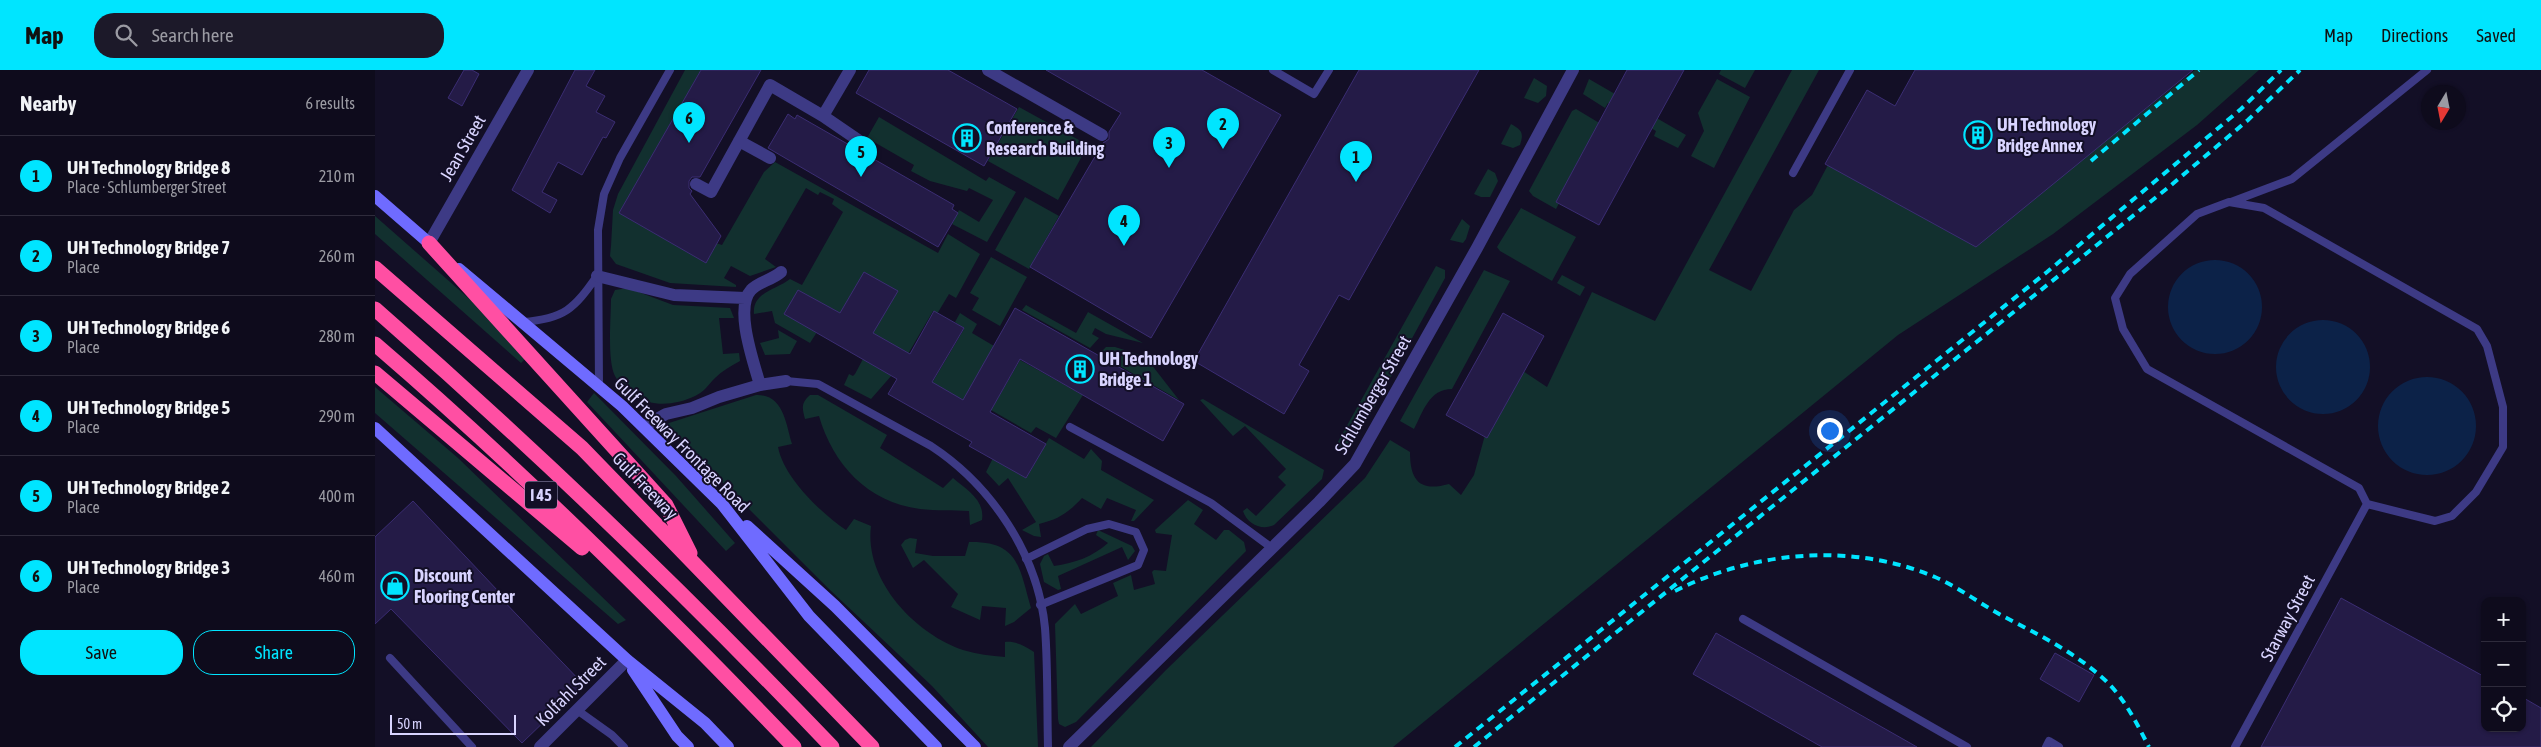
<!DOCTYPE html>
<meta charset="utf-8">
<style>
:root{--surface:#0e0b1c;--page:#1c1929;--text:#f1f3f6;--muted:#9b9ba3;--line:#2e2b3b;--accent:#00e5ff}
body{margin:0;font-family:"Asap Condensed",sans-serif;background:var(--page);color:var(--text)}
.controls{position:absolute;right:15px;bottom:15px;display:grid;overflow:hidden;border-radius:10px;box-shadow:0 1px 4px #0004}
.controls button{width:45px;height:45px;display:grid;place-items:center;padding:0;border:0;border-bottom:1px solid var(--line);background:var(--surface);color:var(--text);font:25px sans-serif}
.compass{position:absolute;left:2046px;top:15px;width:45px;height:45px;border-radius:50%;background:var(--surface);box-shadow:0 1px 4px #0004;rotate:190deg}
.scale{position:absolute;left:15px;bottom:12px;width:126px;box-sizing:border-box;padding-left:5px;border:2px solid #d9d4ff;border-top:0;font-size:14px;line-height:18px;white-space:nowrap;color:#d9d4ff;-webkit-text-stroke:4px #130f26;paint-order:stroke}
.you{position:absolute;left:1454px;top:360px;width:18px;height:18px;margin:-12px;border:4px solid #fff;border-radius:50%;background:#1a73e8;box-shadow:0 0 0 8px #1a73e833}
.badge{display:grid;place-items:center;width:32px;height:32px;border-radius:50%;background:var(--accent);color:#111;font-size:16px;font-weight:700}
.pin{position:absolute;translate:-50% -41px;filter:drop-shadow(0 1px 2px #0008)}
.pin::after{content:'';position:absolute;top:26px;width:18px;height:15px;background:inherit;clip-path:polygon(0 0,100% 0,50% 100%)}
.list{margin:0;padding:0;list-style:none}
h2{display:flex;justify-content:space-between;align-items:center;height:65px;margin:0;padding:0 20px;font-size:21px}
h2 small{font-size:16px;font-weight:400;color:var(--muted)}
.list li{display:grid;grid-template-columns:32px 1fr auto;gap:15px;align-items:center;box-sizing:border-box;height:80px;padding:0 20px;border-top:1px solid var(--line)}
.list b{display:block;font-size:19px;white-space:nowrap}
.list p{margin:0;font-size:16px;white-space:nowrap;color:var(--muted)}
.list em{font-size:16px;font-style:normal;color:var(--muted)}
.actions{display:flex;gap:10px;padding:15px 20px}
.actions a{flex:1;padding:11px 0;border:1px solid var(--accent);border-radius:20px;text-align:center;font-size:18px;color:var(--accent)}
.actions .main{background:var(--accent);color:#111}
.icon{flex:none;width:28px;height:28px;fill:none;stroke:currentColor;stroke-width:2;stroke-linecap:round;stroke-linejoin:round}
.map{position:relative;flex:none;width:2166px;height:677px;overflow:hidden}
header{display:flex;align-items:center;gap:30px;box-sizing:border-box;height:70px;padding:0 25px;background:var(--accent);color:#111}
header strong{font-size:24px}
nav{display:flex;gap:28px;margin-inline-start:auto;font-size:18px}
.search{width:350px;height:45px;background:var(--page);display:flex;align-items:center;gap:12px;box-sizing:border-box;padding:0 18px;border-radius:20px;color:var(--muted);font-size:19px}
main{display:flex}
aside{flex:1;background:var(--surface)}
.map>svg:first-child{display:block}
</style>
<header>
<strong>Map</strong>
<div class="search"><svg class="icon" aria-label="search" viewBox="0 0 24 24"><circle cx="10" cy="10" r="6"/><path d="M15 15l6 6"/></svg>Search here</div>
<nav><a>Map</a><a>Directions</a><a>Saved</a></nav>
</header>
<main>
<aside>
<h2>Nearby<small>6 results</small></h2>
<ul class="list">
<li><span class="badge">1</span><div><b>UH Technology Bridge 8</b><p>Place · Schlumberger Street</p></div><em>210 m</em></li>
<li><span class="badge">2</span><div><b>UH Technology Bridge 7</b><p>Place</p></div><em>260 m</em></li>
<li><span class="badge">3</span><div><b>UH Technology Bridge 6</b><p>Place</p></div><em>280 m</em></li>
<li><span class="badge">4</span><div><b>UH Technology Bridge 5</b><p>Place</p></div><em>290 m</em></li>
<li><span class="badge">5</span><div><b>UH Technology Bridge 2</b><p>Place</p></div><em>400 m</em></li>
<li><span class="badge">6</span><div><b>UH Technology Bridge 3</b><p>Place</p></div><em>460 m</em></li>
</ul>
<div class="actions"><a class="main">Save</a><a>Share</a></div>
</aside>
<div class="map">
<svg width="2166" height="677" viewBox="0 0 2166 677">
<rect width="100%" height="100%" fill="#130f26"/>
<path fill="#12302f" d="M310,0H326L246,143L347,175L389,102L400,92L563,183L573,164L605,184L581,228L574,224L562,244L558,241L533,284L465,246L442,262L435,273L400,253L397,241L379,244C377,222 401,220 415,209L427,215L468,142L457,134L459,129L445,122L443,125L431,118L390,189L401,197L375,206L356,196L349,208L361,215V217L295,213L241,194L235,186L236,176L238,140L243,124Z
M1346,0H1380L1370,18L1344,4Z
M1417,0H1444L1334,200L1376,221L1419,140L1437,125L1454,93L1601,174L1820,0H1884L1822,55L1678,164L1523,265L1018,677H716L791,600L990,408L1015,370L1035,382C1035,411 1045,422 1074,414L1086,425L1099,405L1110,365L1148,301L1172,317L1217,222L1280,251Z
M1159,8L1172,16L1171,26L1163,33L1149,28Z
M1214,9L1311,65L1303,78L1279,66L1281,61L1233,33L1230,38L1208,24Z
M1342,9L1375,27L1339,98L1316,86L1329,61L1323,43Z
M644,37L713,75L683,130L613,91Z
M1201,39L1226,54L1181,139L1158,126L1154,121L1197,41Z
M504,47L611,111L614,107L641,122L612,172L577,154L584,140L604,152L618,130L594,118L592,121L555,111L536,101L539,95L492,68Z
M1136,54C1147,60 1149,63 1145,75L1138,78L1126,74Z
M1113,99L1120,103L1123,111L1115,127H1106L1099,124Z
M650,127L684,146L654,199L620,180Z
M1146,138L1201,167L1177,211L1125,181L1122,177Z
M0,146L116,248L151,288L146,293L0,164Z
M1087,149L1095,156L1091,169L1088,173L1075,170Z
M616,187L652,207L625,256L597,240L604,228L595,223Z
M1061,196L1070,200V208L994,347L971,381L960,377Z
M1109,200L1135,211L1077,319C1054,319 1048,342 1039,359L1025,351Z
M1187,205L1210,217L1205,226L1182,213Z
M253,218L298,235L355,238L359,248H344L348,284L364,283L365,291C356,296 347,301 340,308C333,315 329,322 320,326C291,340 257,336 240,306C232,290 236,248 236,229L240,220Z
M651,235L701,263L713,242L768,273L731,264L720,258L717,264L724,268L715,278L647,240Z
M585,243L602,254L597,263L619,276L589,333L557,313L589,259L580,252Z
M403,260L422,271L415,284L390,285L385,273L404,268Z
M731,277H740L775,288L776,294L804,330L724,284Z
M488,289L517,305L496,329L469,315L474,304L478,306L480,304Z
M645,290L708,325L681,368L661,357L656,363L616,340Z
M0,317L83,388L251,550L243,554L0,343Z
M219,323L301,406L360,473L351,481L212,332Z
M381,325C409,324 411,355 417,374L403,377C409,408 446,443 471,460L479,449L496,456C489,510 540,564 588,580C602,584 616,586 630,587V572C641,571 650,576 659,582L663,677H613L557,616L454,519L291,356L294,353Z
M435,325H443L512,365L505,378L568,418L578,408C592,420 610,430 607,450L595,455L594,441C578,440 561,441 545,439C492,432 458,394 444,346L430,349C427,338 426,333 435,325Z
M828,329L949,400L947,409L899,455C887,461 872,454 868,441L872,438L881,446L911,415L903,407L911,399L870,356L858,366L825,330Z
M674,368L709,389L716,379L727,391L726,400L779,430L759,451H756L761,440L732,428L726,439L707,428C693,443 684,449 664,454L666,467L659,466L647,460L661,452L633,408L624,416L611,402L618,388L652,407Z
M813,430L828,440L819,454L841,470L849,460H854L869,472L871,481L701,652L690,657L684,654L683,649L680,554L700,534L706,544L743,526L738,513L756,505L759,520L780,514L777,502L779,500L791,501L797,465L781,463L780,460Z
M723,460L757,476L760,481L753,490L747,477L683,506L686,519L683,520L669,512L665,494L669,486L673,484L679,496C700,493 717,487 733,473L721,465Z
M535,468L542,469L540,483L558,486H590L594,472C644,471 644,497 656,538L639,552L630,556L631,538L607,536L605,550L576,537L583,524L549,490L538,498L526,475L530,470Z"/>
<path fill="#0c2248" d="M1793 237a47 47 0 1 1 94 0a47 47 0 1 1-94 0Z
M1901 297a47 47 0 1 1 94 0a47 47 0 1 1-94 0Z
M2003 356a49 49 0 1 1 98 0a49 49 0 1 1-98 0Z"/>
<path fill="#241b47" stroke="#3b2d73" d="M89,0H97L104,4L87,36L73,28Z
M200,0H220L211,16L230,26L221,42L240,52L231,68L228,67L207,105L183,92L167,122L182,130L175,143L137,120Z
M326,0H386L325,107H317L314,111V118L317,121L315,124L346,166L331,193L244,143Z
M494,0H573L642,39L609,96L481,23Z
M671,0H827L906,45L776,268L655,197L728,73L734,69V62L746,43Z
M984,0H1104L974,230L964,225L924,295L934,301L909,344L819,291Z
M1252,0H1309L1224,155L1181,132Z
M1540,0H1818L1601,177L1450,94L1492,20L1520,36Z
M413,44L420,49L422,45L579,135L577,139L583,143L563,177L393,78Z
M489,202L523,221L498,263L535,284L559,241L589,258L557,312L588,330L640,238L809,334L788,371L645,289L615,342L671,374L651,408L594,376L597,372L513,324L522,309L409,244L423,220L465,243Z
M1128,243L1169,266L1112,368L1071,345Z
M38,431L124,522L122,524L208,614L147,673L16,539L0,554V467Z
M1966,528L2110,607V658H2147V627L2166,638V677H1886Z
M1341,563L1542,677H1447L1318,604Z
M1680,583L1719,605L1704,632L1665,609Z"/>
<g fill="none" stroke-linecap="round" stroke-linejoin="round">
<path stroke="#3d3a85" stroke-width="8" d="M898,0L939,24L954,0
M1418,103L1475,0
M1854,132L1889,138L2102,259L2112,276L2128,337V377L2101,422L2077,446L2060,451L1992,434L1984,418L1772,299L1748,259L1740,228L1755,204L1822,144Z
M1856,132L1917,109L2052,0
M148,252C189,249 199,239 222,206
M411,311L443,314L556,376C617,416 663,485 670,558C673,597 672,638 673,677
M224,317L223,160L229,124L245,88L295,0
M695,357L836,433L897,478
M651,489L712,459L734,454L761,462L769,480L763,495L665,535
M1368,549L1592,677
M15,588L97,677
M202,640L237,665L249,677
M1671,677L1674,671L1684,677
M1860,677L1992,434"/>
<path stroke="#3d3a85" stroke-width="12" d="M475,0L448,46L486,72
M613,0L727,65
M364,71L395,88
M321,114L336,122L395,15L448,46"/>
<path stroke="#3d3a85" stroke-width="12" d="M54,173L153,0
M222,206L299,225L370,228
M385,315C379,293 359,238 376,220C383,212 397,210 406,202
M269,356L291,344L317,338L344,327L385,315L411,311
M165,677L252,590
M694,677L944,432L980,394L1102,178L1198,0"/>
<path stroke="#6f6bff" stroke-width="12" d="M0,126L61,179
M84,199L247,336L347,434L434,546L561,677
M0,358L252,590L330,653L353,677
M372,456L460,536L600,677
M258,600L302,666L313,677"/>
<path stroke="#ff4fa3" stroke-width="15" d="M54,173L291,435L315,483
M0,198L207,378L497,677
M0,239C159,378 311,524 457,677
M0,274C147,400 285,537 419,677
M0,303L207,478"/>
<path stroke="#00e5ff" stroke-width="4" stroke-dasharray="8 6" stroke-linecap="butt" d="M1716,91L1824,0
M1300,521C1379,481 1477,472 1560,507C1583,517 1604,533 1626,545C1662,564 1700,582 1731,611C1750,629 1762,654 1774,677
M1080,677L1672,202L1866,39L1906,0
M1099,677L1795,116L1873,50L1925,0"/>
</g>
<defs>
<g id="building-ring" transform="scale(1.4375)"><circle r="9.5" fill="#130f26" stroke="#00e5ff" stroke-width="1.5"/><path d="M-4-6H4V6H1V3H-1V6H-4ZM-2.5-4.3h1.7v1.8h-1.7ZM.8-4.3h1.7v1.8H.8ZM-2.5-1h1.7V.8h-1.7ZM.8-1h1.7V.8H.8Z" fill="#00e5ff"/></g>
<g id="shop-ring" transform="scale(1.4375)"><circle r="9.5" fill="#130f26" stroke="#00e5ff" stroke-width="1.5"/><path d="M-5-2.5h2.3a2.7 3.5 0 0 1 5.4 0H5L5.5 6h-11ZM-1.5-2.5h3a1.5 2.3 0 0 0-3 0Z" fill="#00e5ff"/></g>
</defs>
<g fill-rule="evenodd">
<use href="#building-ring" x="1603" y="65"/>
<use href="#building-ring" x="592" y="68"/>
<use href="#building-ring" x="705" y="299"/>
<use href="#shop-ring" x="20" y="516"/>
</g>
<g text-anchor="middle" stroke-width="4" stroke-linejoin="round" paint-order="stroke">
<rect fill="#130f26" stroke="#9e99be" stroke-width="1" x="150" y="411.5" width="32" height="27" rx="4"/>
<g font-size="16" font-weight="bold" fill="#d9d4ff">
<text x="166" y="431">I 45</text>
</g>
<g font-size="18" font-weight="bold" fill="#d9d4ff" stroke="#130f26" text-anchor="start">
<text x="1622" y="61">UH Technology<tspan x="1622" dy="21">Bridge Annex</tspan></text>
<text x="611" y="64">Conference &amp;<tspan x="611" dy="21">Research Building</tspan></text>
<text x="724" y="295">UH Technology<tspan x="724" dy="21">Bridge 1</tspan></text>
<text x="39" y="512">Discount<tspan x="39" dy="21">Flooring Center</tspan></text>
</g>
<g font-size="18" fill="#d9d4ff" stroke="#130f26">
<text transform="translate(88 78) rotate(-60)" y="6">Jean Street</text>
<text transform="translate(998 325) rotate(-60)" y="6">Schlumberger Street</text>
<text transform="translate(307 375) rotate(45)" y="6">Gulf Freeway Frontage Road</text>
<text transform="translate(270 416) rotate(46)" y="6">Gulf Freeway</text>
<text transform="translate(1913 548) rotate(-62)" y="6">Starway Street</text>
<text transform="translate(196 621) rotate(-45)" y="6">Kolfahl Street</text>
</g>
</g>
</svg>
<div class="controls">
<button>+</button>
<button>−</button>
<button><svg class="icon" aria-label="locate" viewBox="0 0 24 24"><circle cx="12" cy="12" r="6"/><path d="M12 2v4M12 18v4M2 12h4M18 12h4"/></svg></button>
</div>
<svg class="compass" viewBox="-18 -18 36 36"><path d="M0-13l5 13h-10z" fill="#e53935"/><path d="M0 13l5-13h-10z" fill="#9b9ba3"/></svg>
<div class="scale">50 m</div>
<div class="you"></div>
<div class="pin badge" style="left:981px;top:112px">1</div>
<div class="pin badge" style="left:848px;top:79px">2</div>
<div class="pin badge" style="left:794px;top:98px">3</div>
<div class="pin badge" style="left:749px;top:176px">4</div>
<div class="pin badge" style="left:486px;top:107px">5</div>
<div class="pin badge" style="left:314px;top:73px">6</div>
</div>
</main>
